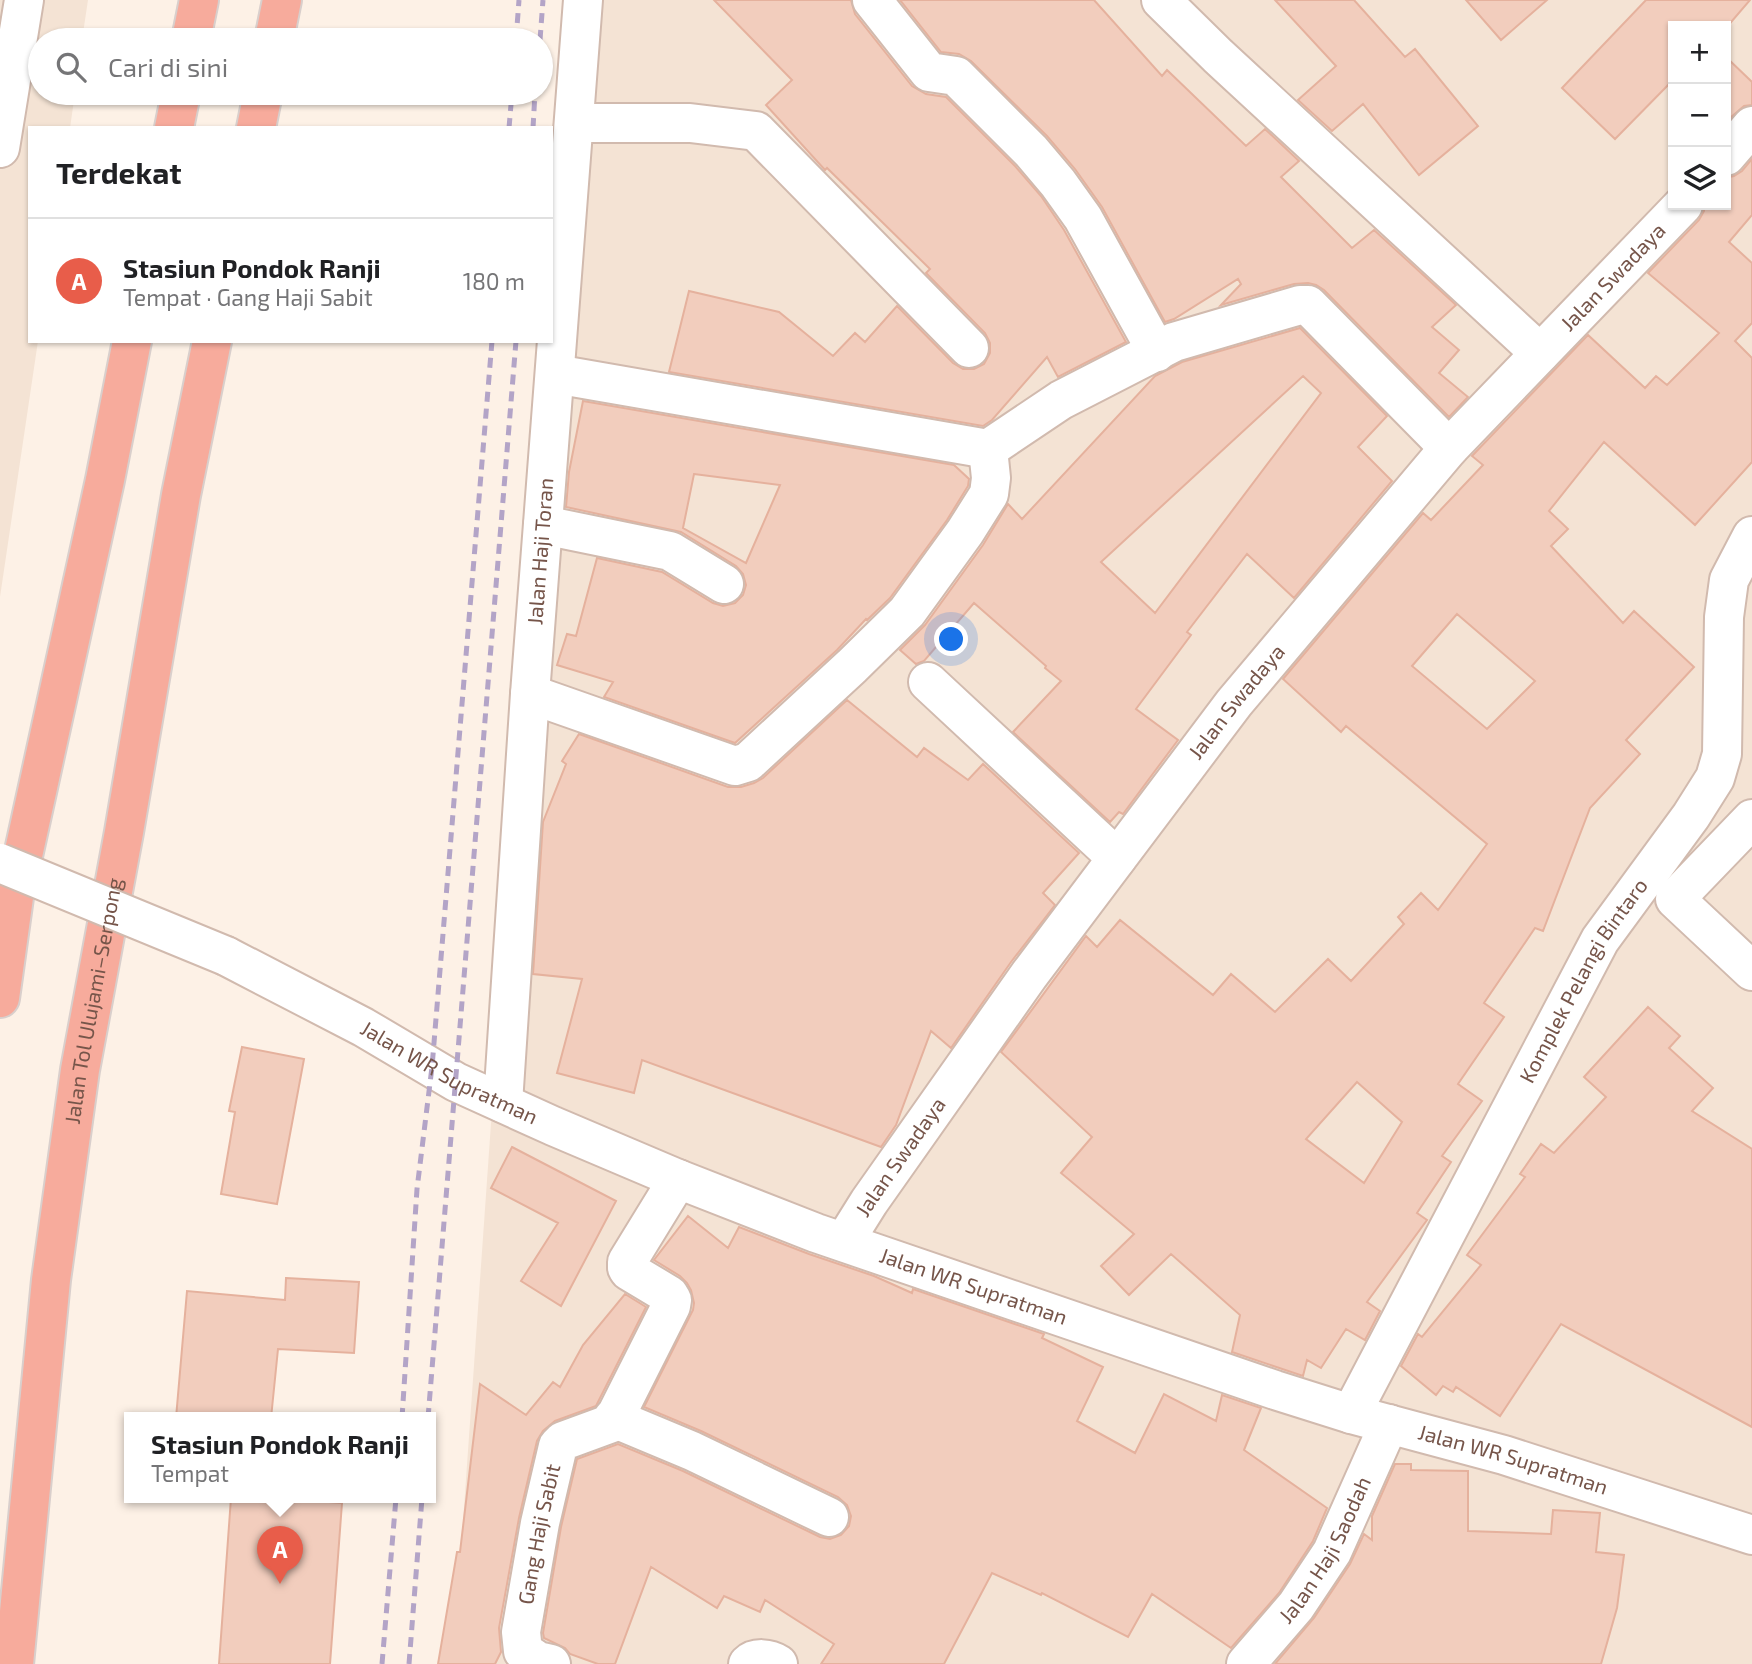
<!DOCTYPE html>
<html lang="id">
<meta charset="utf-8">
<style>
:root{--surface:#fff;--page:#f2f2f2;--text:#202124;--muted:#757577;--line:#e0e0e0;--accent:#e85d4a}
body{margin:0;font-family:"Exo 2",sans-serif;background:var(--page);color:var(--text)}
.controls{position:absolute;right:21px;top:21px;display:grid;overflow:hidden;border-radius:0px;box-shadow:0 2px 5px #0004}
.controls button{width:63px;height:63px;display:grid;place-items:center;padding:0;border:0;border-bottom:2px solid var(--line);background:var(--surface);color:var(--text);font:35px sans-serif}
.you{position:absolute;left:952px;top:640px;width:24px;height:24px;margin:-18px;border:5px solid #fff;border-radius:50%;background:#1a73e8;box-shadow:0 0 0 10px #1a73e833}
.badge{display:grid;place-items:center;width:46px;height:46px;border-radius:50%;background:var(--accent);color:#fff;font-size:23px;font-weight:700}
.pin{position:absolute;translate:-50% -58px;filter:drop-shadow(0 2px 4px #0008)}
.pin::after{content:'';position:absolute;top:37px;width:24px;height:21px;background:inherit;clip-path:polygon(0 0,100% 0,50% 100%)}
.popup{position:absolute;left:124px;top:1412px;width:312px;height:91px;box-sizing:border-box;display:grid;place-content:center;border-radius:0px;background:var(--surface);filter:drop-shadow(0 2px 5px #0005);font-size:23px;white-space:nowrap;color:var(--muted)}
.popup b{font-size:26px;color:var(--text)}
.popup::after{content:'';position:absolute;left:50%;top:100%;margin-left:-14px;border:14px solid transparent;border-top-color:var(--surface)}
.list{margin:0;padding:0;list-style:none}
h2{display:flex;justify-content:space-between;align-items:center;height:91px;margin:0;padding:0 28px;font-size:30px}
h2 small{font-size:23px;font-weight:400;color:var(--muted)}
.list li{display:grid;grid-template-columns:46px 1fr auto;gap:21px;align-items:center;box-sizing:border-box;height:126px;padding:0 28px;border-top:2px solid var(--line)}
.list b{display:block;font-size:26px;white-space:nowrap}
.list p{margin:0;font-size:23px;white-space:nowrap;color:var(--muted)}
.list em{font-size:23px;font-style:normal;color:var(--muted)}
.icon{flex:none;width:38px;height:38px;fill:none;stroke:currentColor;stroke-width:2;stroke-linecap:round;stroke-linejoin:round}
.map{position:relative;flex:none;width:1752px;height:1664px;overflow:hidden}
.search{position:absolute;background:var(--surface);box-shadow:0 2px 5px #0004;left:28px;top:28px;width:525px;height:77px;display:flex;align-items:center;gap:18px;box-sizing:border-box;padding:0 24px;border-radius:38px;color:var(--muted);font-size:26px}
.panel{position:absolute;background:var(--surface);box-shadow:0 2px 5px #0004;left:28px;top:126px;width:525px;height:217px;border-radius:0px}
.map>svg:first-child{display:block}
</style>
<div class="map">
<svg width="1752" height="1664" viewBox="0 0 1752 1664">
<rect width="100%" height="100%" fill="#fdf1e6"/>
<path fill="#f4e3d4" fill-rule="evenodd" d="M0,0H88L82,40H40V93H75L70,128H30V341H38L0,597Z
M570,0H1752V1664H453ZM1673,26H1726V205H1673Z"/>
<path fill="#f2cdbd" stroke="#e5b19d" stroke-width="2" fill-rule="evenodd" d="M714,0H851L855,14L912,86L926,94L946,97L1015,166L1041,196L1064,230L1126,342L1058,377L1047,357L992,420L983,426L669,372L689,291L779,312L833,356L855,333L865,342L897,306L953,363L963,369H974L984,364L990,353V343L985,333L926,273L930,269L827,168L825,170L766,105L792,80Z
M900,0H1094L1162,76L1167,70L1246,146L1265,129L1299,161L1281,177L1352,248L1374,230L1456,305L1432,327L1459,350L1439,373L1468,397L1449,417L1324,290L1316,285L1308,283L1294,284L1221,305L1241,284L1238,279L1174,319L1165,322L1102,207L1075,169L1047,136L971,61L959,54L941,52Z
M1275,0H1354L1405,57L1415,49L1478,126L1419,175L1363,104L1332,131L1298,100L1336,66Z
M1466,0H1547L1501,40Z
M1646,0H1750L1726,28V26H1673V80L1615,139L1562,88Z
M1726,57L1752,82V105L1744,106L1730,118L1726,113Z
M1752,159V215L1729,242L1752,263V323L1735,341L1752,358V462L1695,525L1604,442L1549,511L1568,529L1551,546L1623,623L1634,611L1694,667L1626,740L1640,754L1590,808L1543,931L1535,928L1484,1003L1504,1017L1458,1084L1482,1101L1442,1156L1451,1162L1417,1213L1427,1220L1367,1302L1380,1311L1365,1340L1346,1329L1321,1368L1307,1360L1303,1376L1232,1352L1240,1315L1171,1254L1129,1295L1101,1266L1134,1234L1061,1173L1092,1137L1001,1052L1086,936L1097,947L1120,920L1213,995L1231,974L1275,1012L1328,959L1351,981L1404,924L1398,917L1421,893L1438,910L1487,844L1346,726L1341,732L1283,679L1423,513L1431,520L1483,465L1472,456L1588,335L1645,388L1656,376L1667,385L1719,333L1648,273L1699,220L1704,211V205H1726V181L1729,177L1734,176L1742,171ZM1457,614L1535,681L1487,729L1412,666ZM1357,1082L1402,1122L1364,1183L1306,1139Z
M1300,328L1387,416L1358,447L1392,481L1294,598L1247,554L1187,632L1191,635L1136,709L1178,740L1123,814L1119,812L1110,822L1013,732L1061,681L1045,668L1046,666L974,603L924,661L916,664L900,650L925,625L983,545L1008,504L1022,519L1155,376L1182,362ZM1303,376L1321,393L1155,613L1101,562Z
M583,401L954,465L969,479L968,486L947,520L890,598L867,620L866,619L837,650L735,743L604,697L613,682L557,665L567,634L576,636L597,558L662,572L713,603L723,606L735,603L743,595L746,585L743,574L736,566L681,532L566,507L569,472ZM694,474L780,485L746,563L683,528Z
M847,700L917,757L924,748L968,780L983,764L1079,853L1043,893L1055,905L1011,962L951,1048L931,1031L896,1125L881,1147L642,1060L634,1093L557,1073L582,979L533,974L543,822L566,764L562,761L579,734L728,787H741L754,783L763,778Z
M1648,1007L1680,1036L1669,1048L1713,1088L1692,1111L1752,1149V1427L1561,1324L1500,1416L1456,1387L1453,1392L1443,1386L1436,1395L1401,1366L1418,1334L1422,1337L1481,1265L1467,1255L1525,1177L1520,1174L1541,1144L1554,1153L1606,1097L1584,1077Z
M242,1047L304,1059L277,1204L221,1194L235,1112L229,1111Z
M512,1147L616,1201L561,1306L521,1281L558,1223L491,1188Z
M688,1216L728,1248L739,1227L809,1254L874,1276L912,1293L913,1289L1044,1334L1042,1338L1103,1367L1077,1421L1135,1453L1164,1394L1216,1421L1222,1395L1261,1408L1244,1450L1327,1508L1313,1541L1279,1593L1231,1648L1152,1594L1128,1637L1042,1593L1041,1595L992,1573L944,1664H821L834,1644L765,1600L760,1612L724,1596L717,1608L651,1567L615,1664H598L570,1654L565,1648L544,1638L543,1633L561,1527L577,1459L618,1444L683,1471L820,1537L830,1539L841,1535L849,1526L851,1516L847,1505L838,1497L701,1431L644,1407L693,1310L694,1303L691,1290L687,1283L680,1276L654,1260Z
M286,1278L359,1282L354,1353L278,1349L271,1418H176L187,1291L285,1300Z
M625,1294L646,1307L597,1404L596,1406L555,1421L543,1431L537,1441L519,1518L499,1628L501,1652L495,1664H438L457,1552H460L480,1384L526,1415L553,1382L560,1387L583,1345Z
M1395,1464H1411V1470L1468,1471V1531L1551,1534L1553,1510L1600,1513L1596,1552L1624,1555L1617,1608L1601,1664H1275L1314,1618L1350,1564L1364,1534L1372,1540V1516Z
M231,1498H275L342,1503L330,1664H219Z"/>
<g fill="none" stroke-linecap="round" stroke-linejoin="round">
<g stroke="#d1baae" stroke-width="42">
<g id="minor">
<path d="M872,0L929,72L956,76L1031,151L1058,183L1083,218L1157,352"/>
<path d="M1161,0L1218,56L1540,353"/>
<path d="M574,123H690L756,131L969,348"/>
<path d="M0,148L24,0"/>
<path d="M1726,156L1752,126"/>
<path d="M555,374L988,449L1061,400L1174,342L1300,305H1308L1449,448"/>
<path d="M543,525L670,551L724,584"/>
<path d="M928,682L1117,858"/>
<path d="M530,694L735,766L748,762L852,666L907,612L965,532L989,494L991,478L988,449"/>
<path d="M1752,819L1675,899L1752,971"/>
<path id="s1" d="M503,1103L530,694L583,0"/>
<path id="s2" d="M844,1242L869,1202L1029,975L1234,703L1449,448L1683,205"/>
<path id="s3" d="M1351,1414L1600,940L1691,816L1715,778L1722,754L1724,617L1729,580L1752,536"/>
<path d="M613,1418L692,1451L829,1517"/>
<path id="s4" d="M551,1664L538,1661L523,1651L521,1632L540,1523L558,1446L563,1441L612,1423L671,1306L672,1300L669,1295L629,1271L627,1268V1262L678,1179"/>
<path d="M748,1664C755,1657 769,1658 778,1664"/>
<path id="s5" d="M1246,1664L1296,1606L1332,1552L1389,1424"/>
</g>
</g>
<g stroke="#d1baae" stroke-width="42">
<g id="tertiary">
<path id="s6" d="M226,956L363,1027L456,1082L553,1126L678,1179L816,1233L1275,1390L1351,1414L1504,1455L1752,1535"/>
</g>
</g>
<g stroke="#d9cfcc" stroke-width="42">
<g id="motorway">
<path d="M191,40L199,0"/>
<path d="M274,40L282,0"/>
<path d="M174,128L181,93"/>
<path d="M256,128L263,93"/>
<path d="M0,998L14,897L105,480L132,341"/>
<path id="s7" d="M14,1664L51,1280L80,1070L124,832L181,495L212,341"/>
</g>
</g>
<use href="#minor" stroke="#fff" stroke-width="38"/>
<use href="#tertiary" stroke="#fff" stroke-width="38"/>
<use href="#motorway" stroke="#f7ab9c" stroke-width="38"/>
<path stroke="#b3a4c7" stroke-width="5" stroke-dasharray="10 7" stroke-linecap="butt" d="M516,40L519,0
M540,40L543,0
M509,128L512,93
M533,128L535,93
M402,1418L417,1189L432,1067L492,341
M428,1418L516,341
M382,1664L396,1498
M409,1664L422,1498"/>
<g stroke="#d1baae" stroke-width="42" stroke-linecap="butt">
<path id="tertiary-bridge" d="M0,863L226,956"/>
</g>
<use href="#tertiary-bridge" stroke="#fff" stroke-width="38"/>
</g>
<g text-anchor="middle" stroke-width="6" stroke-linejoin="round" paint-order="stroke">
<g font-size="21" fill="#76554a" stroke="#fff6ec">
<text dy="7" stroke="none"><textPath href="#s2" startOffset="1236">Jalan Swadaya</textPath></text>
<text dy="7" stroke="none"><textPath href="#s1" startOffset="553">Jalan Haji Toran</textPath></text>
<text dy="7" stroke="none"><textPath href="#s2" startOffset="668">Jalan Swadaya</textPath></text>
<text dy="7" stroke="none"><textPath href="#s3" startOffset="492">Komplek Pelangi Bintaro</textPath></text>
<text dy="7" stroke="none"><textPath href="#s7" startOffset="668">Jalan Tol Ulujami–Serpong</textPath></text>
<text dy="7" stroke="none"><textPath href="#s6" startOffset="252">Jalan WR Supratman</textPath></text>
<text dy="7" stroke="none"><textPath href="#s2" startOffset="102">Jalan Swadaya</textPath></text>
<text dy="7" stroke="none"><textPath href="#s6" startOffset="819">Jalan WR Supratman</textPath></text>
<text dy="7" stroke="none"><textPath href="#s6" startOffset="1386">Jalan WR Supratman</textPath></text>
<text dy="7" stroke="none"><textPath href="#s4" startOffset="150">Gang Haji Sabit</textPath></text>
<text dy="7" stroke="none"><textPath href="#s5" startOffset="140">Jalan Haji Saodah</textPath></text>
</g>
</g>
</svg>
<div class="controls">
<button>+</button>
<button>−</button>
<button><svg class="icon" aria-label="layers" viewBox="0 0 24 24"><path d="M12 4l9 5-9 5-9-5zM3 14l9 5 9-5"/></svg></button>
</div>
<div class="you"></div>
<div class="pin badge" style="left:280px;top:1584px">A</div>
<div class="popup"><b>Stasiun Pondok Ranji</b>Tempat</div>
<div class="search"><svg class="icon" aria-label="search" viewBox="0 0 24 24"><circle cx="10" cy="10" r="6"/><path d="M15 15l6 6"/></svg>Cari di sini</div>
<section class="panel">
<h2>Terdekat<small></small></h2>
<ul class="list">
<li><span class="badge">A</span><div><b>Stasiun Pondok Ranji</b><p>Tempat · Gang Haji Sabit</p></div><em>180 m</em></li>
</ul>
</section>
</div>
